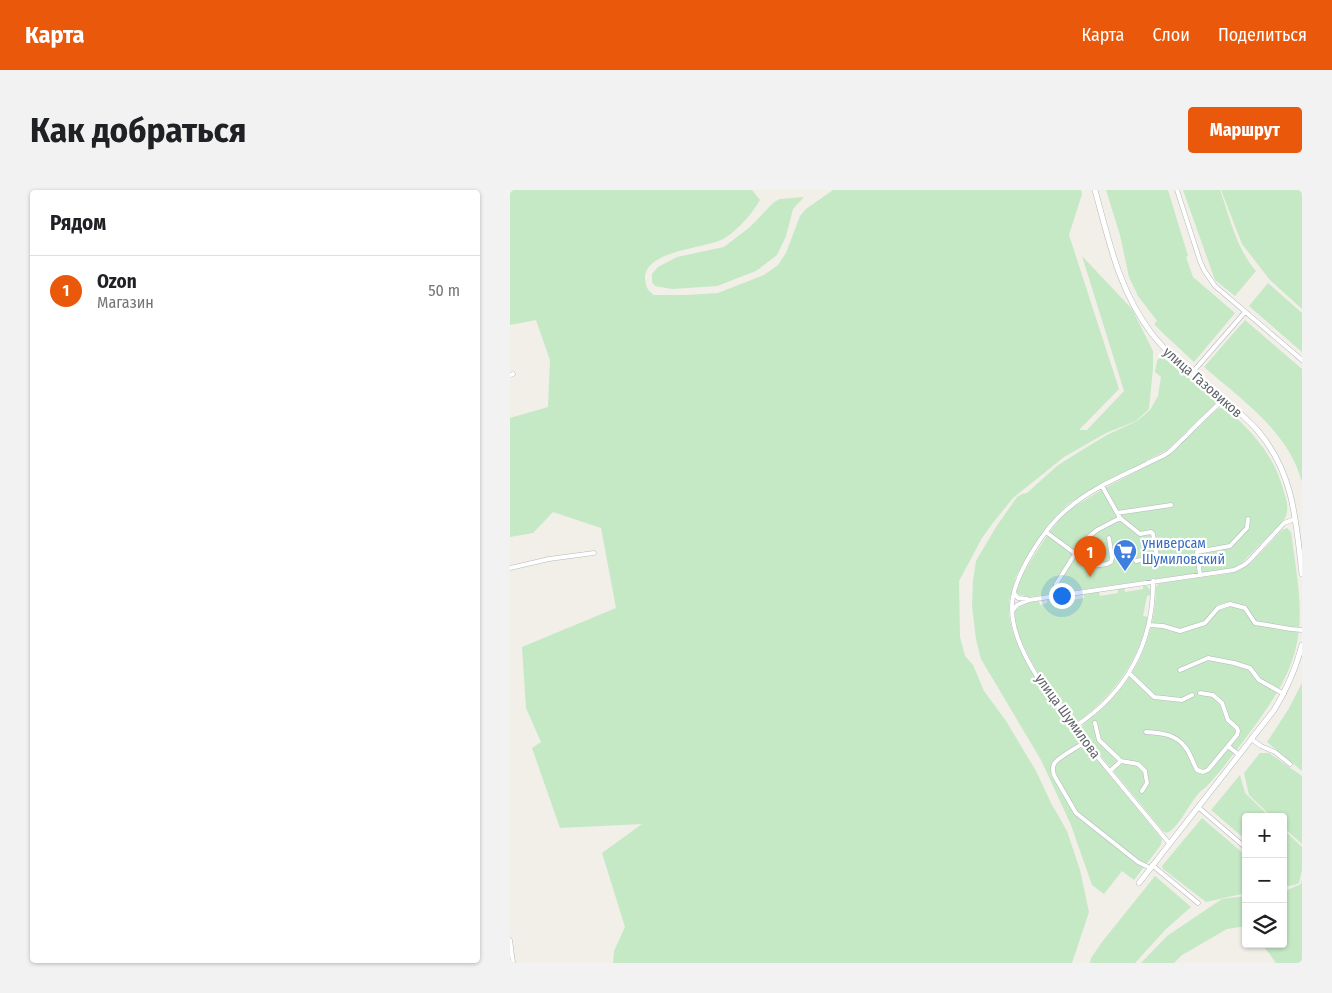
<!DOCTYPE html>
<html lang="ru">
<meta charset="utf-8">
<style>
:root{--surface:#fff;--page:#f2f2f2;--text:#202124;--muted:#757577;--line:#e0e0e0;--accent:#ea580c}
body{margin:0;font-family:"Fira Sans Condensed",sans-serif;background:var(--page);color:var(--text)}
.controls{position:absolute;right:15px;bottom:15px;display:grid;overflow:hidden;border-radius:5px;box-shadow:0 1px 4px #0004}
.controls button{width:45px;height:45px;display:grid;place-items:center;padding:0;border:0;border-bottom:1px solid var(--line);background:var(--surface);color:var(--text);font:25px sans-serif}
.you{position:absolute;left:551px;top:405px;width:18px;height:18px;margin:-12px;border:4px solid #fff;border-radius:50%;background:#1a73e8;box-shadow:0 0 0 8px #1a73e833}
.badge{display:grid;place-items:center;width:32px;height:32px;border-radius:50%;background:var(--accent);color:#fff;font-size:16px;font-weight:700}
.pin{position:absolute;translate:-50% -41px;filter:drop-shadow(0 1px 2px #0008)}
.pin::after{content:'';position:absolute;top:26px;width:18px;height:15px;background:inherit;clip-path:polygon(0 0,100% 0,50% 100%)}
.list{margin:0;padding:0;list-style:none}
h2{display:flex;justify-content:space-between;align-items:center;height:65px;margin:0;padding:0 20px;font-size:21px}
h2 small{font-size:16px;font-weight:400;color:var(--muted)}
.list li{display:grid;grid-template-columns:32px 1fr auto;gap:15px;align-items:center;box-sizing:border-box;height:70px;padding:0 20px;border-top:1px solid var(--line)}
.list b{display:block;font-size:19px;white-space:nowrap}
.list p{margin:0;font-size:16px;white-space:nowrap;color:var(--muted)}
.list em{font-size:16px;font-style:normal;color:var(--muted)}
.icon{flex:none;width:28px;height:28px;fill:none;stroke:currentColor;stroke-width:2;stroke-linecap:round;stroke-linejoin:round}
.map{position:relative;flex:none;width:792px;height:773px;overflow:hidden;border-radius:5px}
header{display:flex;align-items:center;gap:30px;box-sizing:border-box;height:70px;padding:0 25px;background:var(--accent);color:#fff}
header strong{font-size:24px}
nav{display:flex;gap:28px;margin-inline-start:auto;font-size:18px}
.intro{display:flex;align-items:center;justify-content:space-between;box-sizing:border-box;height:120px;padding:0 30px}
h1{margin:0;font-size:35px}
.button{padding:12px 22px;border-radius:5px;background:var(--accent);color:#fff;font-size:18px;font-weight:700}
main{display:flex;gap:30px;padding:0 30px}
aside{flex:1;background:var(--surface);border-radius:5px;box-shadow:0 1px 4px #0004}
.map>svg:first-child{display:block}
</style>
<header>
<strong>Карта</strong>
<nav><a>Карта</a><a>Слои</a><a>Поделиться</a></nav>
</header>
<div class="intro"><h1>Как добраться</h1><a class="button">Маршрут</a></div>
<main>
<aside>
<h2>Рядом<small></small></h2>
<ul class="list">
<li><span class="badge">1</span><div><b>Ozon</b><p>Магазин</p></div><em>50 m</em></li>
</ul>
</aside>
<div class="map">
<svg width="792" height="773" viewBox="0 0 792 773">
<rect width="100%" height="100%" fill="#f1efe8"/>
<path fill="#c5e8c5" d="M0,0H242L250,10C243,23 226,42 213,49C194,59 134,60 135,89C136,97 137,100 144,105H177L208,103L254,85L268,75L276,63L290,26L296,19L323,0H571L572,4L559,45L609,199L569,240H577L614,201L572,66L622,119L643,161V178L639,219L626,231L596,243L554,267L503,308L482,334L472,348L449,391L450,447L455,466L463,475L474,501L496,531L526,581L541,613L557,641L570,680L579,722L562,773H103L104,761L115,737L92,663L132,634L50,638L22,558L31,552L16,518L12,457L106,418L91,338L43,322L23,343L0,347V228L38,217L40,170L26,130L0,135Z
M596,0H658L678,66L676,67L683,87L725,123L684,172L656,146L644,134L647,131L628,106L619,87L610,45Z
M673,0H710C720,28 726,58 746,81L725,106L705,90Z
M711,0H792V119L760,90L732,54Z
M294,7L283,19L276,46L267,65L246,81L207,96L162,99L145,96L142,92V84L148,77L167,67L214,57L240,37L264,12L270,9Z
M758,93L792,123V162L739,116Z
M735,130L792,179V292C778,241 732,210 694,177Z
M651,166L705,209V214L657,260L574,304L558,314L547,325L537,336L515,370L506,386L499,411V425L502,440L507,453L518,475L532,498L548,522L652,649L651,655L624,690L612,681L594,704L582,695L561,635L531,570L471,469L466,449L462,416L463,391L466,371L486,337L507,307L512,304L517,303L547,276L564,265L597,245L627,231L640,220L648,206L651,187L645,182L647,171Z
M713,217L717,219C744,244 764,265 774,302C777,312 780,322 773,331L732,373L723,378L717,379L519,407L507,404L506,402L511,388L520,372L538,344L551,328L562,318L593,299L660,264L707,219Z
M777,338L781,342C785,374 792,408 789,440C784,483 762,512 738,545C725,562 712,580 697,596C695,598 691,600 689,603C680,612 667,641 656,643L653,641L571,542V537C578,529 589,523 597,514C629,483 645,442 646,398L647,395L651,393L717,384L730,380L741,373L772,340Z
M633,396H637L640,400V405L637,406L633,426L638,427C629,470 605,504 570,530L567,531H563L559,527L560,526L548,508L545,509C532,489 502,445 505,421C511,414 521,412 529,411L530,415L537,413V410L561,406L562,410L574,408V404L589,402L590,406L608,403V399L614,398L615,402L633,399Z
M792,493V581L757,552L778,520Z
M750,563H759L792,586V654L773,637V627H762L739,605L734,583Z
M730,585L735,603L760,627H736V650L701,620Z
M692,628L735,665L733,667L736,669V703L696,712L653,679L652,676Z
M773,639L792,657V680L789,693L784,695L773,697Z
M645,686L681,717L656,739L625,773H580L581,768L592,752Z
M792,689V773H766L752,754H773V702L791,694Z
M736,706V736L717,739L672,765L664,773H631L657,746L712,709Z"/>
<g fill="none" stroke-linecap="round" stroke-linejoin="round">
<g stroke="#b5b8bc" stroke-width="5">
<path id="minor" d="M667,0L690,71L694,80L705,96L792,170
M682,183L735,122
M0,185L3,184
M592,296L610,328L630,344L641,342L643,344L647,367L626,371
M607,323L661,315
M536,342L582,376L597,374L601,372L602,368L599,348
M0,378L39,369L84,363
M690,385L687,362L720,356L737,338L738,329
M504,403L508,408L517,409
M545,406L546,394L565,364L576,349L587,340L610,328
M503,420L507,415L519,410L724,380L734,375L739,371L774,333L785,329
M639,435L653,436L670,441L695,433L708,418L720,414L735,418L745,433L781,439L792,440
M670,480L698,468L724,473L740,478L749,490L774,504
M619,483L644,507L672,510L682,505
M585,533L589,550L611,571L628,574L635,581L637,593L632,601
M564,537C616,504 644,453 643,391
M636,542C652,543 666,544 676,558C681,565 683,573 687,580L693,582L698,580L727,545L728,541L727,538L718,530L712,513L703,505L690,503
M741,549L751,556L765,562L780,574
M576,552C569,556 547,568 544,574C542,579 543,583 545,587L566,623L628,672L640,678
M718,556L729,565
M600,581L611,571
M688,617L736,658
M659,653C632,620 604,587 577,554C550,519 503,465 502,420C500,389 536,335 560,317C582,298 610,287 636,274C643,270 653,267 659,262C665,257 670,251 676,246C688,233 701,221 714,209
M642,675L688,713
M0,750L3,773"/>
</g>
<g stroke="#b5b8bc" stroke-width="6">
<path id="tertiary" d="M585,0C599,51 609,101 642,144C660,167 684,184 706,203C721,215 736,227 748,241C784,283 786,332 792,384
M629,693L764,520C777,499 786,478 792,455"/>
</g>
<use href="#minor" stroke="#fff" stroke-width="4"/>
<use href="#tertiary" stroke="#fff" stroke-width="5"/>
</g>
<defs>
<g id="supermarket-pin" transform="scale(1.25)"><path d="M0 17L-7.5 6A9.5 9.5 0 1 1 7.5 6Z" fill="#3f7fe0" stroke="#fff"/><path d="M-6-5.5h2.5l.6 2H6L4.5 2H-2.5L-4.4-4H-6ZM-1.5 3.2a1.3 1.3 0 1 0 .1 0ZM3 3.2a1.3 1.3 0 1 0 .1 0Z" fill="#fff"/></g>
</defs>
<g fill-rule="evenodd">
<use href="#supermarket-pin" x="615" y="361"/>
</g>
<g text-anchor="middle" stroke-width="4.5" stroke-linejoin="round" paint-order="stroke">
<g font-size="14" fill="#5f6368" stroke="#fff">
<text transform="translate(693 192) rotate(41)" y="5">улица Газовиков</text>
<text transform="translate(558 526) rotate(54)" y="5">улица Шумилова</text>
</g>
<g font-size="14" fill="#366cbe" stroke="#fff" text-anchor="start">
<text x="632" y="358">универсам<tspan x="632" dy="16">Шумиловский</tspan></text>
</g>
</g>
</svg>
<div class="controls">
<button>+</button>
<button>−</button>
<button><svg class="icon" aria-label="layers" viewBox="0 0 24 24"><path d="M12 4l9 5-9 5-9-5zM3 14l9 5 9-5"/></svg></button>
</div>
<div class="you"></div>
<div class="pin badge" style="left:580px;top:387px">1</div>
</div>
</main>
